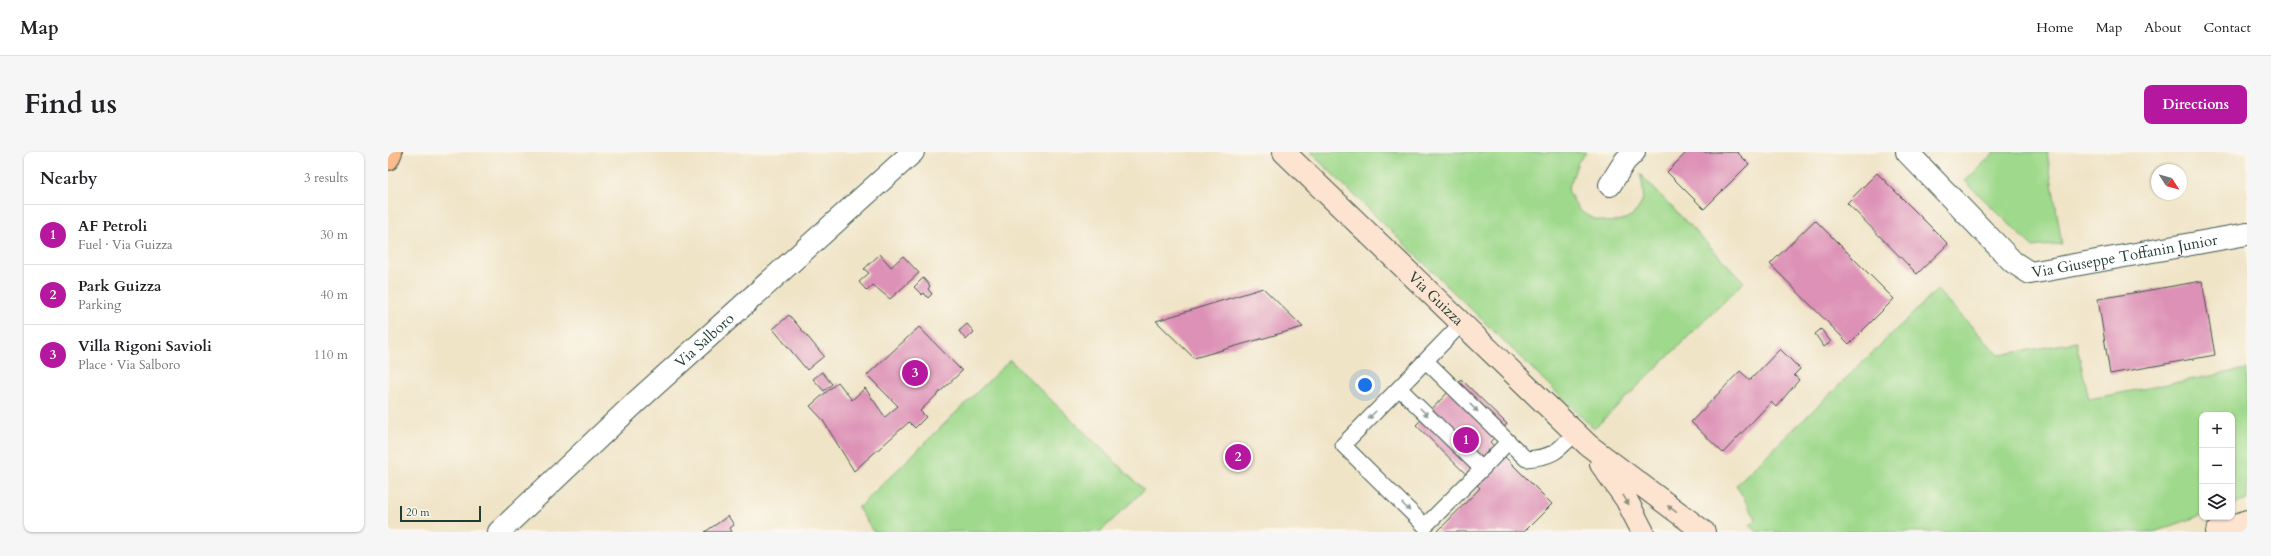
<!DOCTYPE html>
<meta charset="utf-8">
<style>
:root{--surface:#fff;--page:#f6f6f6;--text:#202124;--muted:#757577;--line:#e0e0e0;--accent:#b5179e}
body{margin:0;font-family:Cardo,serif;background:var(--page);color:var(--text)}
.controls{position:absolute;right:12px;bottom:12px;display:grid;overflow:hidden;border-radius:8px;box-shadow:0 1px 3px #0004}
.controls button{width:36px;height:36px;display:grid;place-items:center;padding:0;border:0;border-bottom:1px solid var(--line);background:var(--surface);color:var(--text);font:20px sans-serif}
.compass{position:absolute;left:1763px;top:12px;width:36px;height:36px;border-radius:50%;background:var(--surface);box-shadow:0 1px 3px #0004;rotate:126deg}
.scale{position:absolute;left:12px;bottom:10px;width:81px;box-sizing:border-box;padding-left:4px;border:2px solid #1f3d34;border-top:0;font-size:11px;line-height:14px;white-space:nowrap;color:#1f3d34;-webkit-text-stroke:3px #fbf7ec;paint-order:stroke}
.you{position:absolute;left:977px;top:233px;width:14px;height:14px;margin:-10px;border:3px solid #fff;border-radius:50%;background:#1a73e8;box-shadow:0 0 0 6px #1a73e833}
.badge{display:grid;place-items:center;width:26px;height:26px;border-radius:50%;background:var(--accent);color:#fff;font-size:13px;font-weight:700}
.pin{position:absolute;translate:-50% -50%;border:2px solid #fff;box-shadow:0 1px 4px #0006}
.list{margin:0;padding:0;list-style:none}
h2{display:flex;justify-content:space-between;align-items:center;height:52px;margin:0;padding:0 16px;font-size:17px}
h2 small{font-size:13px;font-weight:400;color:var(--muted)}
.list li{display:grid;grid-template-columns:26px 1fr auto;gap:12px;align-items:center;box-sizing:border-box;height:60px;padding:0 16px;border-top:1px solid var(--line)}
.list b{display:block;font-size:15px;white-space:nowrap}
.list p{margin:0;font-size:13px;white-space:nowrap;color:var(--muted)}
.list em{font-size:13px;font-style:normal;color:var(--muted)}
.icon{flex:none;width:22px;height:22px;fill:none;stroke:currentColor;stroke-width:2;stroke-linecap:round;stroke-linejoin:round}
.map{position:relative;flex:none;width:1859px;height:380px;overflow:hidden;border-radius:8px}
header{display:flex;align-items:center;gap:24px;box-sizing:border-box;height:56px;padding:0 20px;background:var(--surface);border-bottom:1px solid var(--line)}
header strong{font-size:19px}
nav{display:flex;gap:22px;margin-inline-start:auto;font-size:14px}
.intro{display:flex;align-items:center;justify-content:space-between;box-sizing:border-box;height:96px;padding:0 24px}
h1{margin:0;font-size:28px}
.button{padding:10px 18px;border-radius:8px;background:var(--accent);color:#fff;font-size:14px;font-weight:700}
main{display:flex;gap:24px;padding:0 24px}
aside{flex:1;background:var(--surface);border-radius:8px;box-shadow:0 1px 3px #0004}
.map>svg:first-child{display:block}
</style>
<header>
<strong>Map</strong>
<nav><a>Home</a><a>Map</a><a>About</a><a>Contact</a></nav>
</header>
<div class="intro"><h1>Find us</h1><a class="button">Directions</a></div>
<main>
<aside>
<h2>Nearby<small>3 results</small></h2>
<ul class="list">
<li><span class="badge">1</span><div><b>AF Petroli</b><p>Fuel · Via Guizza</p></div><em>30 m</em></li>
<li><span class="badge">2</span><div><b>Park Guizza</b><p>Parking</p></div><em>40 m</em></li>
<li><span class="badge">3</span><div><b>Villa Rigoni Savioli</b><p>Place · Via Salboro</p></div><em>110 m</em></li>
</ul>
</aside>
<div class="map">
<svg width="1859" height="380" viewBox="0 0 1859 380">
<rect width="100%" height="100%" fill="#fbf7ec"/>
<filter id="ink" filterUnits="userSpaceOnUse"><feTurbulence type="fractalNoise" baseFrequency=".025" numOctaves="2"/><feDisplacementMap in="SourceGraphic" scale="8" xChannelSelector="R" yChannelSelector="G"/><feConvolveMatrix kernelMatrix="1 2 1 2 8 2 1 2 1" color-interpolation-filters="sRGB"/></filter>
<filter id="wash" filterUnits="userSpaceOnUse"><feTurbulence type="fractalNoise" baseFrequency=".012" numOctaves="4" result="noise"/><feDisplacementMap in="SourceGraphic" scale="16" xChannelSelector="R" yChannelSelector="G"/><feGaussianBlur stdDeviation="0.9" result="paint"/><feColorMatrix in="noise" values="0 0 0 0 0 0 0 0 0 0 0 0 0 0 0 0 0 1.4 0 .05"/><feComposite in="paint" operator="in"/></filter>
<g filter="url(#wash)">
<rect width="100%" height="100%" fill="#f0e4c7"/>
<path fill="#9fd98c" stroke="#5f8b60" d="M922,0H1199L1190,10L1180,38C1183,43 1185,50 1189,55C1204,74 1245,77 1254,49C1257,40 1254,31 1252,22L1356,130L1206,277Z
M1607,0H1659L1674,92L1645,95L1577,29Z
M1549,138L1611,203L1688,190L1701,247L1859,217V348L1844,353V263H1814V363L1766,380H1369L1362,373L1368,367L1348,333Z
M622,208L756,338L712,380H486L470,356Z"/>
<g id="blocks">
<path fill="#dd91b6" d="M1299,0H1349L1361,12L1316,57L1279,20Z
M1489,21L1560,92L1529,122L1459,51Z
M1427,68L1506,147L1461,192L1382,112Z
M492,102L503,115L515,104L531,121L502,147L485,133L479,139L471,130L481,121L476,117Z
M535,126L542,134L540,137L544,142L540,146L536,141L534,143L526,135Z
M1814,129L1827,203L1722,222L1710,147Z
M875,136L915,175L806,206L768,169Z
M401,163L436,204L419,218L385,177Z
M579,172L586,180L578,188L571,179Z
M531,175L574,219L532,259L538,265L527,276L521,270L466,319L434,267L422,254L450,230L464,248L477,236L497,265L510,254L479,223Z
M1433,177L1443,190L1436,195L1427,182Z
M1392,197L1412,217L1406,223L1411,228L1388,255L1383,250L1335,301L1303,270L1352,219L1362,228Z
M434,220L444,232L436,239L425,227Z
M1073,227L1119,272L1102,290L1164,352L1136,380H1049L1092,336L1028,273Z
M340,364L346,373L342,376L344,380H317Z"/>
</g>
</g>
<g filter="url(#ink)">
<use href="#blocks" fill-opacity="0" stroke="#3e564a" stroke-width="1"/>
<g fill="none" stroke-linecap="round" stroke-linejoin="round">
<g stroke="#3e564a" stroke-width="17">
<path id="service" d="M1073,172L1011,236L1094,317L1120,290
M1038,209L1138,307C1165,305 1169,300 1187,281
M1011,236L955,293L1037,374L1094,317"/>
</g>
<g stroke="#3e564a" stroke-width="24">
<g id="minor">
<path id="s1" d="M1519,0L1625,110L1642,121L1859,82"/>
<path d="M1222,33L1237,9L1246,0"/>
</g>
</g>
<g stroke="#3e564a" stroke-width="24">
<g id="tertiary">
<path id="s2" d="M111,380L247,251L525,0"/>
</g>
</g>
<g stroke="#3e564a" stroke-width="24">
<g id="secondary">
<path id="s3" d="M896,0L1200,293L1316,380"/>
<path d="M1213,312L1238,347L1255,380"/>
<path d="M1829,380L1859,369"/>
</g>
</g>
<g stroke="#3e564a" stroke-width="24">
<path id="trunk" d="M0,7L3,0"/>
</g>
<use href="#service" stroke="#fff" stroke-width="15"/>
<use href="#minor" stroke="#fff" stroke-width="22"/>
<use href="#tertiary" stroke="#fff" stroke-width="22"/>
<use href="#secondary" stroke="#fde4d1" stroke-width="22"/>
<use href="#trunk" stroke="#fbbb8c" stroke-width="22"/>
</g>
<defs><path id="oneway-solid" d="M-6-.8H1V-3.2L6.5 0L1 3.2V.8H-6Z"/></defs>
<g fill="#8f9e9a">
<use href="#oneway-solid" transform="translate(1086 256) rotate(44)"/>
<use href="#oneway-solid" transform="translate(1036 260) rotate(45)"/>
<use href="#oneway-solid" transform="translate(984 263) rotate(134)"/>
<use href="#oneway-solid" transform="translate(1018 355) rotate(45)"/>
</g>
<g fill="#8e9082">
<use href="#oneway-solid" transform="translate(1238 348) rotate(59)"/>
<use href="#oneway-solid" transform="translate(1284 357) rotate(-144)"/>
</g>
</g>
<g text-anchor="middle" stroke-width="4" stroke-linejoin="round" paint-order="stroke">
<g font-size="15" fill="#1f3d34" stroke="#fbf7ec">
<text dy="5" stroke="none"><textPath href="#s1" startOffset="269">Via Giuseppe Toffanin Junior</textPath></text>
<text dy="5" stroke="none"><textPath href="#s3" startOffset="211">Via Guizza</textPath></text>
<text dy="5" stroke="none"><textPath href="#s2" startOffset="281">Via Salboro</textPath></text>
</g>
</g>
</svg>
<div class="controls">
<button>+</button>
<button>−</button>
<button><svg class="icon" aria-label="layers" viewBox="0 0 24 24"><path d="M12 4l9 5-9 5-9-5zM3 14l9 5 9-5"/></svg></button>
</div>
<svg class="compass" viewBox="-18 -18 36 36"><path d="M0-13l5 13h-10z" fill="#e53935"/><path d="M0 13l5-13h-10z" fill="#757577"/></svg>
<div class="scale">20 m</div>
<div class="you"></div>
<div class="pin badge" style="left:1078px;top:288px">1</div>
<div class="pin badge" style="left:850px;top:305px">2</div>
<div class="pin badge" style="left:527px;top:221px">3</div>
</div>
</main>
